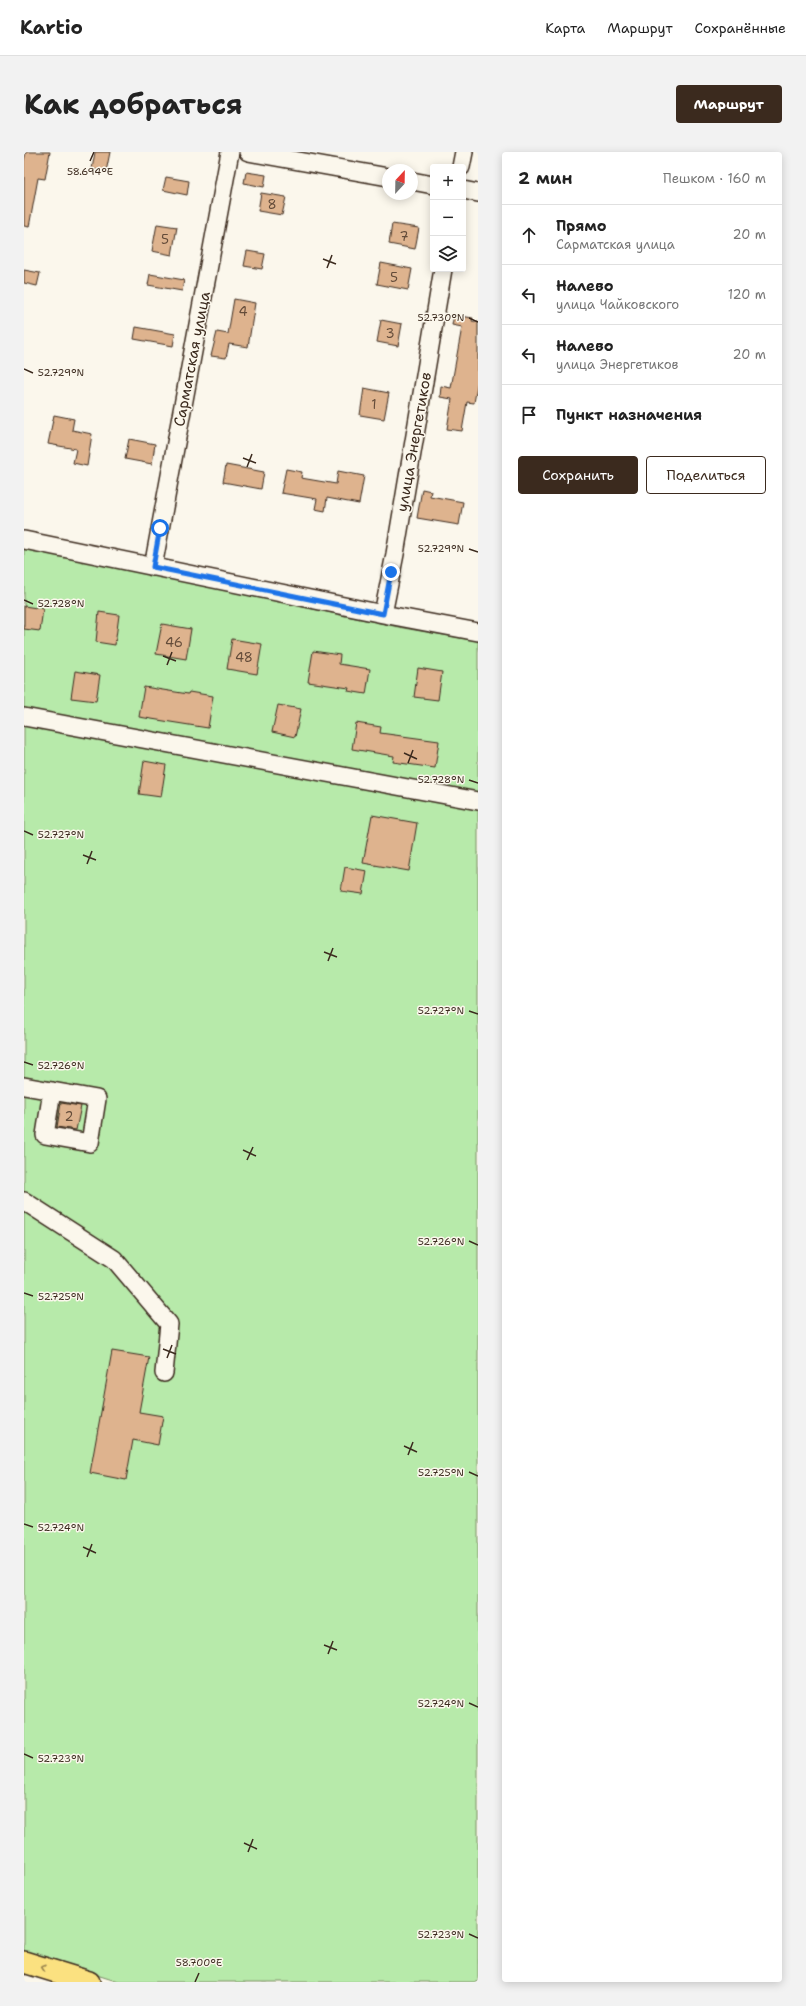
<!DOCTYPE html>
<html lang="ru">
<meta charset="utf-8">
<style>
:root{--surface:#fff;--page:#f2f2f2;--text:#222;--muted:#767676;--line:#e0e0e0;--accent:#3b2a1e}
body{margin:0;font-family:"Shantell Sans",sans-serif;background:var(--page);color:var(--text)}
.controls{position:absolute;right:12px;top:12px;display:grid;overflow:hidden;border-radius:4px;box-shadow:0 2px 10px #0003}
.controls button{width:36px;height:36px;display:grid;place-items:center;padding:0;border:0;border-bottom:1px solid var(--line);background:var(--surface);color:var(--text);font:20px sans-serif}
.compass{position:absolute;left:358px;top:12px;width:36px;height:36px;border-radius:50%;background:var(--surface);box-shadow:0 2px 10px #0003;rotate:22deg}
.stop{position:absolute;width:12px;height:12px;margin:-9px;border:3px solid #1a73e8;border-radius:50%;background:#fff}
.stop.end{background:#1a73e8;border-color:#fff;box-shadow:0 1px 4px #0008}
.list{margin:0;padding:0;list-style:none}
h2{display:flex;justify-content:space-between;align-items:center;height:52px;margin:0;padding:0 16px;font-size:17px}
h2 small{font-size:13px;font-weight:400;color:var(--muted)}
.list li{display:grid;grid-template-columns:26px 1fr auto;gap:12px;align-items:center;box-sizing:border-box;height:60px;padding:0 16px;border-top:1px solid var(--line)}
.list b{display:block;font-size:15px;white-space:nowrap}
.list p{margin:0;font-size:13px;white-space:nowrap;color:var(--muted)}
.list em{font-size:13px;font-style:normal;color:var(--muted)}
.actions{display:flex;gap:8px;padding:12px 16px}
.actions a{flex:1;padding:9px 0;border:1px solid var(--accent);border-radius:4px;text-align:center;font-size:14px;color:var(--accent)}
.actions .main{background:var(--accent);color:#fff}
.icon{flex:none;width:22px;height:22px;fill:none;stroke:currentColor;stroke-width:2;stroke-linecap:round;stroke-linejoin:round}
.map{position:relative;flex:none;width:454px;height:1830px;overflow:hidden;border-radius:4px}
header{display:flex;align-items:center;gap:24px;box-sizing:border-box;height:56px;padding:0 20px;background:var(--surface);border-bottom:1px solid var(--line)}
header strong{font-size:19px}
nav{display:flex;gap:22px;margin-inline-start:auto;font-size:14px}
.intro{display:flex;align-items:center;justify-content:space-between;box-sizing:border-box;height:96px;padding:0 24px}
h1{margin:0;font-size:28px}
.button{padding:10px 18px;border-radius:4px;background:var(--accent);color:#fff;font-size:14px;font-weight:700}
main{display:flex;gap:24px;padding:0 24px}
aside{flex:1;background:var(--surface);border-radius:4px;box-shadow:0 2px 10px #0003}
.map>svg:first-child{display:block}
</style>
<header>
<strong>Kartio</strong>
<nav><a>Карта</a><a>Маршрут</a><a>Сохранённые</a></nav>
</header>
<div class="intro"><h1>Как добраться</h1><a class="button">Маршрут</a></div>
<main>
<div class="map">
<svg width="454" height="1830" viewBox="0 0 454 1830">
<rect width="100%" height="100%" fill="#fbf7ec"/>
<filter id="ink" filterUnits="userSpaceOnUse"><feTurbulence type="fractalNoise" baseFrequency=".025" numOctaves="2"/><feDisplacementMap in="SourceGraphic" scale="8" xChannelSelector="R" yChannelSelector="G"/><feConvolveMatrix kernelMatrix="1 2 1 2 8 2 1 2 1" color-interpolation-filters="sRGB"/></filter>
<g filter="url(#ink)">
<path fill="#b7eaaa" stroke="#798a64" d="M0,396L379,476L454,489V1830H95L0,1800Z"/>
<path fill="#deb38e" stroke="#3b2a1e" d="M2,0H26L21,27L14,26L5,75L0,74V9Z
M71,0H86L82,20L68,17Z
M222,20L242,23L240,35L220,31Z
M142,25L165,29L163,43L139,38Z
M237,41L262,45L258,63L234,59Z
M133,72L153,75L148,103L128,99Z
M368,72L395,76L391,97L365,92Z
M223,99L241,102L238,117L220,114Z
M357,111L388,117L384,138L353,132Z
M0,118L16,121L13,134L0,131Z
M126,122L160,128L158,139L124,133Z
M210,147L231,151L224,195L205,192L202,206L187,204L193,180L204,182Z
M430,163L449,166L448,169L454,170V228L450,251L443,250L438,279L423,277L428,247L416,245L417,234L427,236L438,175L428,173Z
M357,168L378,172L374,194L353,190Z
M112,175L151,182L149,194L110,187Z
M340,236L365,241L360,267L336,263Z
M30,263L50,267L48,278L68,282L63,314L49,311L52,297L24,292Z
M105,287L131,292L128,312L101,307Z
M202,313L240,320L237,337L199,330Z
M262,317L278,320L277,326L312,332L314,319L340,324L335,352L303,346L301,359L291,357L293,347L257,341Z
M398,337L407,339L406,344L439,350L435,373L393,366Z
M0,454L19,457L16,479L0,477Z
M75,460L95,463L91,493L72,490Z
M138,472L167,477L162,507L132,502Z
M208,487L238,492L233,522L203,517Z
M289,499L316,503L315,512L346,517L342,542L324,539L325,536L284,530Z
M394,516L418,520L414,548L390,545Z
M51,519L76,523L72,549L47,546Z
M120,535L164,542L165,540L189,544L184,576L115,565Z
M254,553L277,557L271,585L248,580Z
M332,571L357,575L356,581L415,589L411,616L369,610L370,604L328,597Z
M120,609L142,613L137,645L115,642Z
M348,663L393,671L385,719L339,711Z
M321,715L343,719L339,742L317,739Z
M37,951L57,954L52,978L33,975Z
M88,1199L125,1205L115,1260L139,1264L134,1293L109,1288L102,1328L66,1321Z"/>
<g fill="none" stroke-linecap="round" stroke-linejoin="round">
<g stroke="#3b2a1e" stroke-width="20">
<path id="minor" d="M224,0L364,25
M437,15L440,0
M388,29L409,33
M439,38L454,41
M0,388L359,462L454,480
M129,415L206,0
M359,462L371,402L419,117
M0,565L454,649
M0,934L73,947L66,991L21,983L28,939
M0,1049L90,1107L145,1172L140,1221"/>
</g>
<g stroke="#3b2a1e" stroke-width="24">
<path id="major" d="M0,1810L65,1830"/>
</g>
<use href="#minor" stroke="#fbf7ec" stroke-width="17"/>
<use href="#major" stroke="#fbe180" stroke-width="21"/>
</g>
<defs><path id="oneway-chevron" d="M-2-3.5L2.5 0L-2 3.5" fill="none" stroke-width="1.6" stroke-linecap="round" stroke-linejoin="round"/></defs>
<use stroke="#9b864f" href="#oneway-chevron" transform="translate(19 1816) rotate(-162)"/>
</g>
<g fill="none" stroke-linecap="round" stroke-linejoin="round" filter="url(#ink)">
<path stroke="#1a73e8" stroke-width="5" d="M136,376L129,415L359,462L367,420"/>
</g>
<path fill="none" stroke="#3b2a1e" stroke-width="1.5" d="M66,9L70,0M299,107L312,112M303,116L308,103M445,166L454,170M0,217L9,221M219,306L232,311M223,315L228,302M445,397L454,400M0,448L9,452M139,504L152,509M143,513L148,500M380,601L393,607M384,611L389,598M445,628L454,631M0,679L9,683M59,703L72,708M63,712L68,699M300,800L313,805M304,809L309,796M445,859L454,862M0,910L9,913M219,998L232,1004M223,1008L229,995M445,1089L454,1093M0,1141L9,1144M139,1197L152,1202M143,1206L148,1193M380,1294L393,1300M384,1303L389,1290M445,1320L454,1324M0,1372L9,1375M59,1395L72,1401M63,1405L68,1392M300,1493L313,1498M304,1502L309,1489M445,1551L454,1555M0,1602L9,1606M220,1691L233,1697M224,1700L229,1687M445,1782L454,1786M171,1830L175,1821"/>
<g text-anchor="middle" stroke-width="3" stroke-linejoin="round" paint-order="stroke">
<g font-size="13" fill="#644c3a">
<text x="248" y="57">8</text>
<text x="380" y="89">7</text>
<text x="141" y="92">5</text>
<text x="370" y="130">5</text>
<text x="219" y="164">4</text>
<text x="366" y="186">3</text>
<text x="350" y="257">1</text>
<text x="150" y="495">46</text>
<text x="220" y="510">48</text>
<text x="45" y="969">2</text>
</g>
<g font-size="15" fill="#3b2a1e" stroke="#fbf7ec">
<text transform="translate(168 207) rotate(-79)" y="5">Сарматская улица</text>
<text transform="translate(390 290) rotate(-80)" y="5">улица Энергетиков</text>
</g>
</g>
<g font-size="10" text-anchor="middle" fill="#3b2a1e" stroke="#fbf7ec" stroke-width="3" stroke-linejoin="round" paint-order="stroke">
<text x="66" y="23">58.694°E</text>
<text x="417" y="169">52.730°N</text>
<text x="37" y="224">52.729°N</text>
<text x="417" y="400">52.729°N</text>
<text x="37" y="455">52.728°N</text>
<text x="417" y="631">52.728°N</text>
<text x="37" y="686">52.727°N</text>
<text x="417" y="862">52.727°N</text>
<text x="37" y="917">52.726°N</text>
<text x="417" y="1093">52.726°N</text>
<text x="37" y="1148">52.725°N</text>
<text x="417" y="1324">52.725°N</text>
<text x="37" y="1379">52.724°N</text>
<text x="417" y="1555">52.724°N</text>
<text x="37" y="1610">52.723°N</text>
<text x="417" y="1786">52.723°N</text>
<text x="175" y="1814">58.700°E</text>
</g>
</svg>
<div class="controls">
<button>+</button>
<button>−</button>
<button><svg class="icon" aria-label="layers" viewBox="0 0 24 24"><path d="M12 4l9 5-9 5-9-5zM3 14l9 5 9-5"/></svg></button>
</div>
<svg class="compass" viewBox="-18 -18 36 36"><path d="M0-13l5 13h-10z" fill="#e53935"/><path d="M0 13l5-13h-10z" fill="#767676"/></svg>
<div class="stop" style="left:136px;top:376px"></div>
<div class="stop end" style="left:367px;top:420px"></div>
</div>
<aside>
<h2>2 мин<small>Пешком · 160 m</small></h2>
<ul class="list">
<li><svg class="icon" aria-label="ahead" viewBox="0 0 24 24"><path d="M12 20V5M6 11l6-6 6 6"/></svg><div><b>Прямо</b><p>Сарматская улица</p></div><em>20 m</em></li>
<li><svg class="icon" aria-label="left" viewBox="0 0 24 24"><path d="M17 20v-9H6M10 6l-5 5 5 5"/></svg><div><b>Налево</b><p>улица Чайковского</p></div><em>120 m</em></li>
<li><svg class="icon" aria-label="left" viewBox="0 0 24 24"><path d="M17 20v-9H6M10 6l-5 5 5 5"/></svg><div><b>Налево</b><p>улица Энергетиков</p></div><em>20 m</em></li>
<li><svg class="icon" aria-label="arrive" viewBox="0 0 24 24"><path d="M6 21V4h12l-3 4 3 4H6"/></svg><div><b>Пункт назначения</b></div></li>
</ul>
<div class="actions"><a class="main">Сохранить</a><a>Поделиться</a></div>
</aside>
</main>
